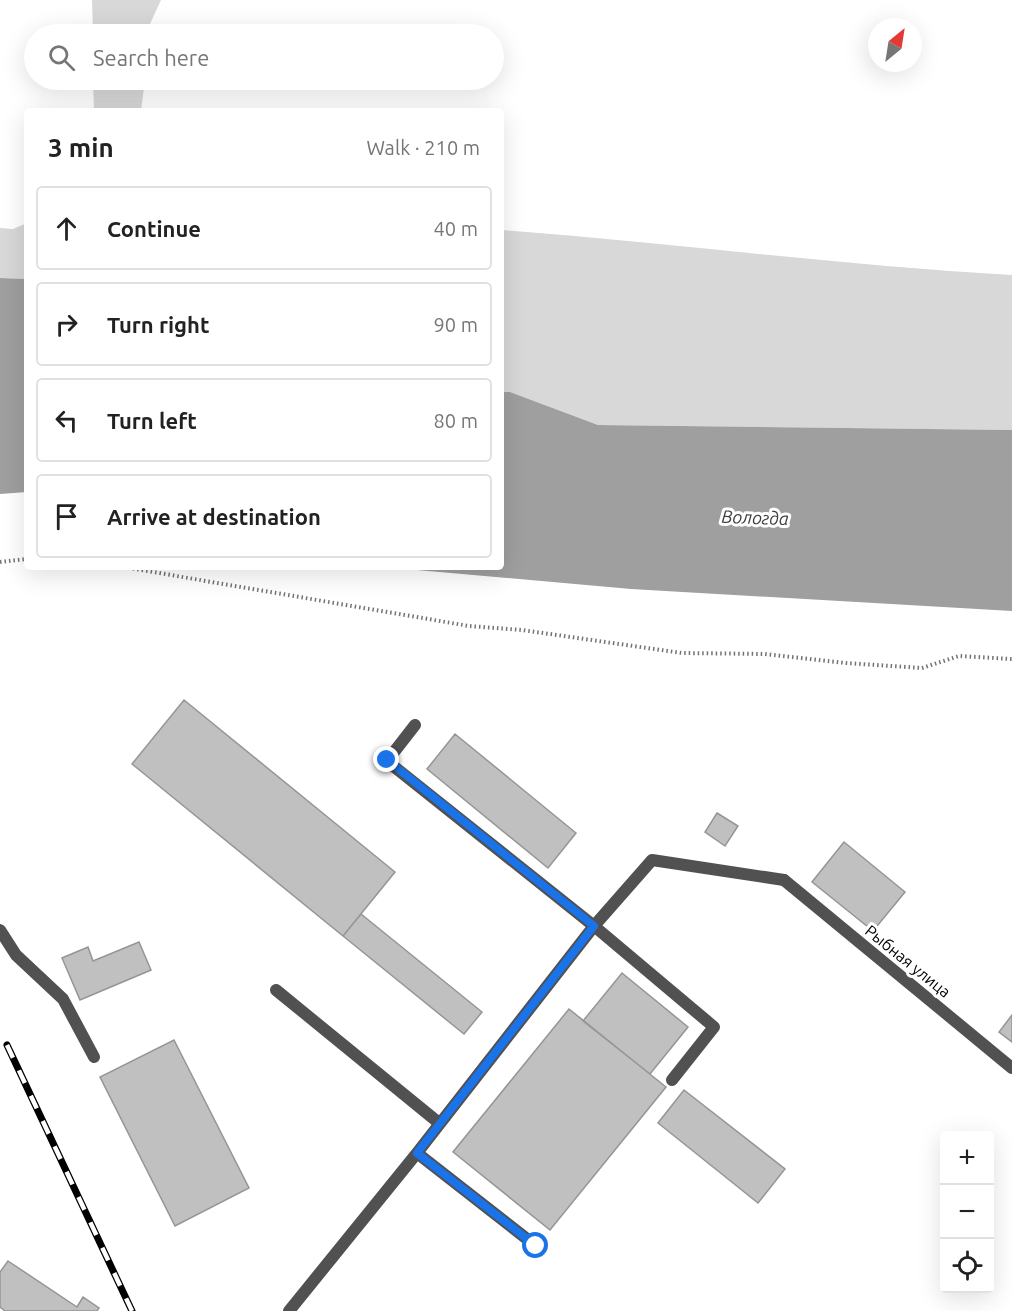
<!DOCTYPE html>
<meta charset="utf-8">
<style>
:root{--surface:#fff;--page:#f6f6f6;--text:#222;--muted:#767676;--line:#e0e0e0}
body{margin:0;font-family:Ubuntu,sans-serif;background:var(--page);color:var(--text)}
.controls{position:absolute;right:18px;bottom:18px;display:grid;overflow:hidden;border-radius:6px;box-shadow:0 6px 24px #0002}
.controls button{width:54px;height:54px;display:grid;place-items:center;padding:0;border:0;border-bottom:2px solid var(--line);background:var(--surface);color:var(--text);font:30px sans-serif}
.compass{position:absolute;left:868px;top:18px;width:54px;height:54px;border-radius:50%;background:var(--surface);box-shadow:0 6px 24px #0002;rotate:30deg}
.stop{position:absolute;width:18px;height:18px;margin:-14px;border:4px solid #1a73e8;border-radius:50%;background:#fff}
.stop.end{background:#1a73e8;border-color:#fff;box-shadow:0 2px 6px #0008}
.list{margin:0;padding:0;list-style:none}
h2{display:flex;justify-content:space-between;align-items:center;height:78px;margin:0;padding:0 24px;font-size:26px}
h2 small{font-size:20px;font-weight:400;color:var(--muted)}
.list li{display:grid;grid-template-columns:39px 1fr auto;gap:18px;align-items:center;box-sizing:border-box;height:84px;margin:0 12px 12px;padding:0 12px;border:2px solid var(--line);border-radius:6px}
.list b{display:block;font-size:22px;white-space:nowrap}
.list em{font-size:20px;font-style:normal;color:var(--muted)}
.icon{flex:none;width:33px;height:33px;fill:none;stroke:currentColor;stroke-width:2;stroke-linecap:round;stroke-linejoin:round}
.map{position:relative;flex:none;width:1012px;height:1311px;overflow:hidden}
.search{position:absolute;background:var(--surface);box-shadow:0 6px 24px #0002;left:24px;top:24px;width:480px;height:66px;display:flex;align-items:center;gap:15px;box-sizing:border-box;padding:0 21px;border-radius:33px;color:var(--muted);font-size:22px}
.panel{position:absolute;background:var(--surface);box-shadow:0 6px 24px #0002;left:24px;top:108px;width:480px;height:462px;border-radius:6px}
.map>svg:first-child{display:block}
</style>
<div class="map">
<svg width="1012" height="1311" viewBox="0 0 1012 1311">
<rect width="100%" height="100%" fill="#fff"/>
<path fill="#d8d8d8" d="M92,0H161L150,24L149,34H93Z
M93,80H145L141,111H94Z
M27,223V279L0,278V228L13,229Z
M501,230C671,243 841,265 1012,275V430L598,425L510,392H501Z"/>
<path fill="#9f9f9f" d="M0,278L27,279V492L0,494Z
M501,392H510L598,425L1012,430V611L631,589L383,567H501Z"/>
<path fill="#c0c0c0" stroke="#959595" stroke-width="1.5" d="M184,700L395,872L343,936L132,764Z
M455,734L576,833L548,868L427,769Z
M717,813L738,826L725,846L705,832Z
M844,842L905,892L873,931L812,882Z
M361,914L482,1012L464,1034L343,936Z
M139,942L151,970L80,1000L62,958L88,947L93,961Z
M622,973L688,1027L650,1074L583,1021Z
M569,1009L666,1087L550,1230L453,1152Z
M1012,1015V1042L999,1032Z
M174,1040L249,1188L175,1226L100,1077Z
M684,1090L785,1169L758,1203L658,1123Z
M8,1261L77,1307L83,1297L99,1308L97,1311H5L0,1307V1272Z"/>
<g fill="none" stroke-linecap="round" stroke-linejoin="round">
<path stroke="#737373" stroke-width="4" stroke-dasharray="1.5 3" stroke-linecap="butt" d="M0,562L27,559
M124,567L469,626L522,630L682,653L765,654L846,663L922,668L959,656L1012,659"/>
<path stroke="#515151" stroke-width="12" d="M415,725L387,761L594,926L714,1027L672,1080
M0,930L16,955L63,999L94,1057
M276,990L439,1123
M417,1153L536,1246
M289,1311L417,1153L594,926L652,860L784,880"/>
<path stroke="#515151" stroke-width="12" d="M784,880L1012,1068"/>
<g stroke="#000" stroke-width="7">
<path id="rail" d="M7,1045L132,1311"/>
</g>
<use href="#rail" stroke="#fff" stroke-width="4.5" stroke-dasharray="14" stroke-linecap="butt"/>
</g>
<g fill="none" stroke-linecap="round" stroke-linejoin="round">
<path stroke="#1a73e8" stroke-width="8" d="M387,760L594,926L417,1153L536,1246"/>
</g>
<g text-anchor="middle" stroke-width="6" stroke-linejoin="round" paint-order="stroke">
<g font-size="16" fill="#000" stroke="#fff">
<text transform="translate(908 961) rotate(39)" y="6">Рыбная улица</text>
</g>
<g font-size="18" font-style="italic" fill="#404040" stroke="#fff">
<text transform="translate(755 518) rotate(2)" y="6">Вологда</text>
</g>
</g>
</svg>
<div class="controls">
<button>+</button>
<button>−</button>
<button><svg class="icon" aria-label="locate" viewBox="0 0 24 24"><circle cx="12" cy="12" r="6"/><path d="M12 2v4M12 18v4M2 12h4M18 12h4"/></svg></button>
</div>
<svg class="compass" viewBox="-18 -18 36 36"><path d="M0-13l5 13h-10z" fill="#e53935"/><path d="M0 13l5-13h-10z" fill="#767676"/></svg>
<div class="stop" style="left:536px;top:1246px"></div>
<div class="stop end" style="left:387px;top:760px"></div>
<div class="search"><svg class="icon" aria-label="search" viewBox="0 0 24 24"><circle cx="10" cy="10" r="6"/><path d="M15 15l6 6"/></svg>Search here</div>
<section class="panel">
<h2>3 min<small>Walk · 210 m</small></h2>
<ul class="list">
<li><svg class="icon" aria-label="ahead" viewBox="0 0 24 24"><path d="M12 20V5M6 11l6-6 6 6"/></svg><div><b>Continue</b></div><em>40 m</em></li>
<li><svg class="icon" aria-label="right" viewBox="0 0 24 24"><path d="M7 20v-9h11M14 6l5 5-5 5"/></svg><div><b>Turn right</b></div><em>90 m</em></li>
<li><svg class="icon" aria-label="left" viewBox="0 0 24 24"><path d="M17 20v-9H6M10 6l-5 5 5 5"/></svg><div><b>Turn left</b></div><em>80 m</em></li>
<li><svg class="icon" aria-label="arrive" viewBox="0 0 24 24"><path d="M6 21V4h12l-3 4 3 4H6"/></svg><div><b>Arrive at destination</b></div></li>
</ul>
</section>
</div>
